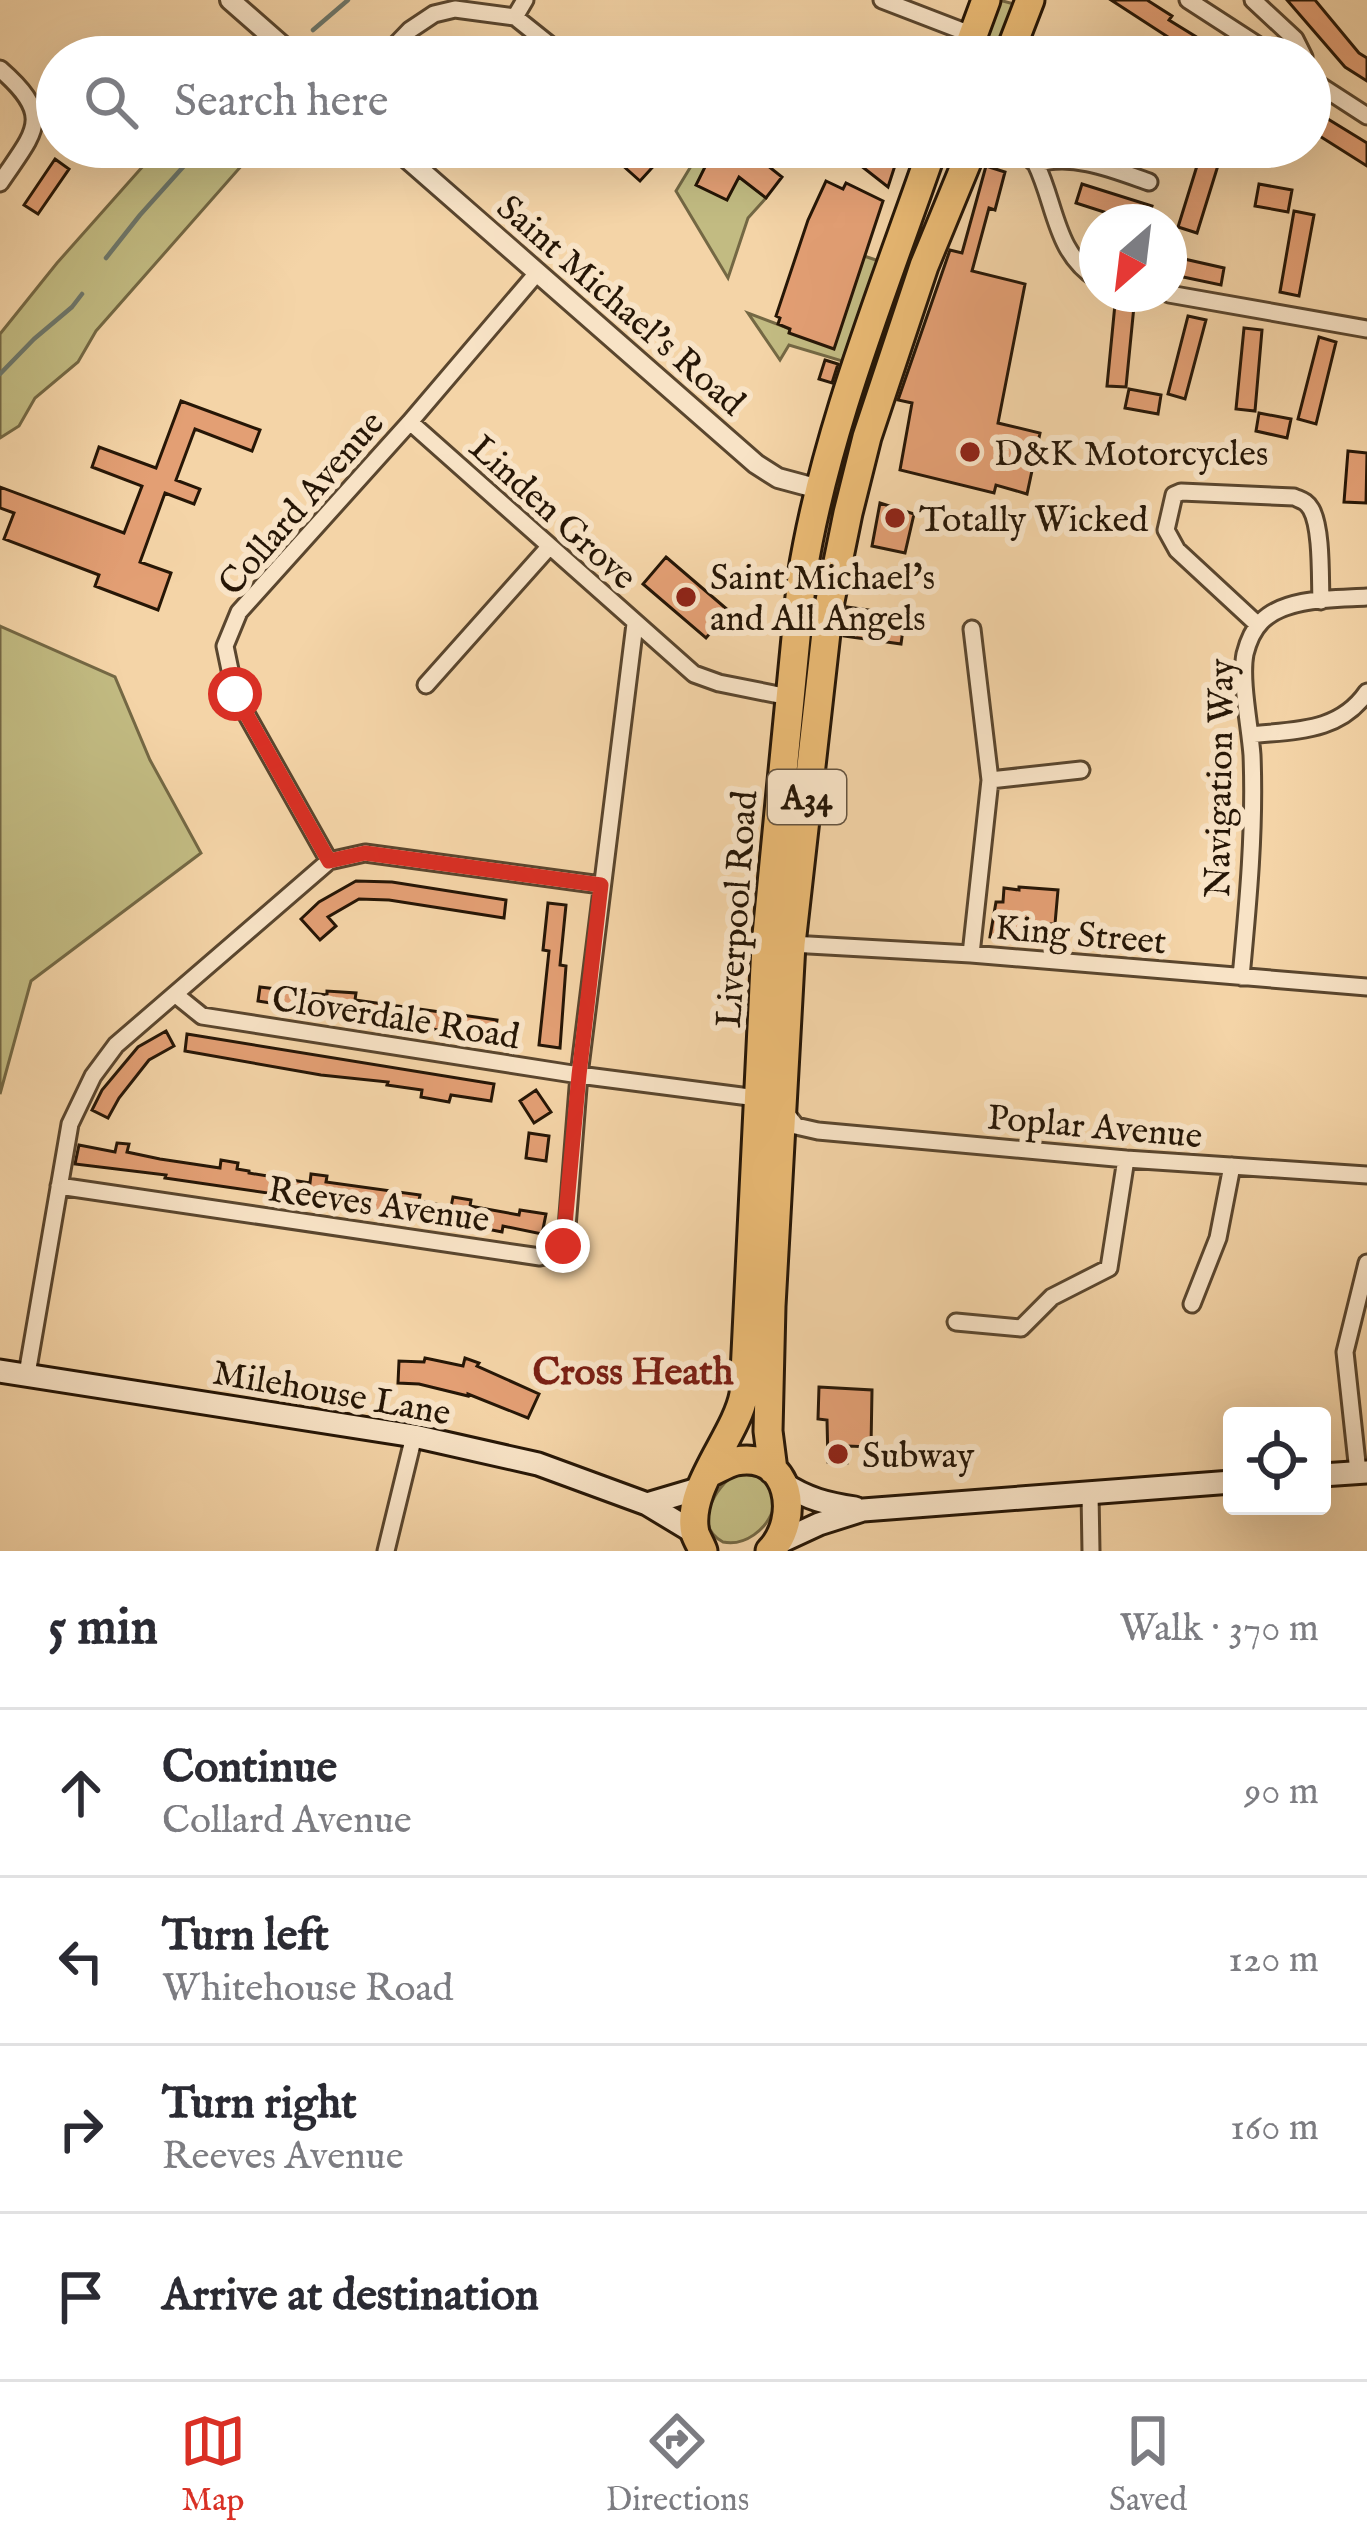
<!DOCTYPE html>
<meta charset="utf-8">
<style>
:root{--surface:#fff;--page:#f2f2f3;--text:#2b2b33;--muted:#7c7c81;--line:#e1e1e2;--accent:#d93025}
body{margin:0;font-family:"IM FELL English",serif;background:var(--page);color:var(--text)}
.controls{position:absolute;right:36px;bottom:36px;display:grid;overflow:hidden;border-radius:12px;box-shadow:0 12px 48px #0002}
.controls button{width:108px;height:108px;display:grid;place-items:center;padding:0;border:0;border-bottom:3px solid var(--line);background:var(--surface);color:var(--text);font:60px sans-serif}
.compass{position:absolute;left:1079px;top:204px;width:108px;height:108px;border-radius:50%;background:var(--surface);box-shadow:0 12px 48px #0002;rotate:208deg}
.stop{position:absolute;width:36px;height:36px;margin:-27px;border:9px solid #d93025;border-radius:50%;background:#fff}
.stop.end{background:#d93025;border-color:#fff;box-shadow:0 3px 12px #0008}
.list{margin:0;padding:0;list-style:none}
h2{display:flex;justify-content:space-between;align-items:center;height:156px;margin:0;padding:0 48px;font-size:51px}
h2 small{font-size:39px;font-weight:400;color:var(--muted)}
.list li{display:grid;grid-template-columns:78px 1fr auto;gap:36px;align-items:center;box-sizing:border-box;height:168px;padding:0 48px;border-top:3px solid var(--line)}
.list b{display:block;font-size:45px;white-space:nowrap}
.list p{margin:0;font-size:39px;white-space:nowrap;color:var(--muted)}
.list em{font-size:39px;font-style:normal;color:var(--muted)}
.icon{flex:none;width:66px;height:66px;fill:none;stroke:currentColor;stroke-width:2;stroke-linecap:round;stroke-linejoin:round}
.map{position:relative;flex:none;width:1367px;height:1551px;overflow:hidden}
.search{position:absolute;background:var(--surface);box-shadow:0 12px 48px #0002;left:36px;right:36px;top:36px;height:132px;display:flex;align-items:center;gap:30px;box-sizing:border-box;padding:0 42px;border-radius:66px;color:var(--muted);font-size:45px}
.sheet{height:828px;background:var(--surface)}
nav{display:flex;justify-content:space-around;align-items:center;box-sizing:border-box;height:168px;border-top:3px solid var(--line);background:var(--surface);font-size:33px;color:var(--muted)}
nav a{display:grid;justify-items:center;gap:6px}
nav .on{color:var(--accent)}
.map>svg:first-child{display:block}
</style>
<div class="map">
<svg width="1367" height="1551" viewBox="0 0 1367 1551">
<rect width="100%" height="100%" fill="#f4d4a7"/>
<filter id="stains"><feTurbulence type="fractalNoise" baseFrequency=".00167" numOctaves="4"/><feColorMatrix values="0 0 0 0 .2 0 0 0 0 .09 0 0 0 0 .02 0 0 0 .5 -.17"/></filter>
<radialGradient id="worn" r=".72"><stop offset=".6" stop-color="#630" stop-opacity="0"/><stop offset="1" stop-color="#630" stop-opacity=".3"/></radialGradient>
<path fill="#c2bb82" stroke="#746844" stroke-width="3" d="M999,0L1018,5L996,57H978Z
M160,147H258L96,331L78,362L35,398L19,426L0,438V334L57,263Z
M702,148L766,198L748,218L728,278L676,191Z
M864,256L876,260L877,264L842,361L789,345L780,360L748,313L790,329Z
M0,626L115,677L150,760L201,853L31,981L0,1094Z
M737,1473C806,1472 768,1551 723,1542C692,1526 715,1486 737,1473Z"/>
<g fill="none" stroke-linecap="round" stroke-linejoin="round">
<path stroke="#6d776b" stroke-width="4.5" d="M313,30L348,0
M106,258L140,215L201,147
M0,374L34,339L72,307L82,294"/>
</g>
<path fill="#e39f74" stroke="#261606" stroke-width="3" d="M1111,0H1147L1172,16L1169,20L1216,49L1211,57H1191L1166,41L1168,37Z
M1287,0H1315L1359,53L1367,58V81L1345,67Z
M1035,41L1077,55V57H1029Z
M1310,108L1367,143V166L1310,130Z
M602,147H671L640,181Z
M701,147H744L782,177L766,198L739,177L727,200L696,185L711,155Z
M837,147H901L888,187Z
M1201,153L1220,159L1197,233L1178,227Z
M55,159L69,169L38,214L24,205Z
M986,166L1005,172L995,210L989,208L972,271L1025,284L998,423L1040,433L1027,494L996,485L994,493L900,470L912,403L898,400L950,250L962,253Z
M826,181L843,189L846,183L883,201L834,349L789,333L790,329L778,324L780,318L776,316L808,220Z
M1082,184L1152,206L1147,222H1135L1076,203Z
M1259,184L1292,190L1288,212L1255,206Z
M1294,211L1314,215L1299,296L1280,292Z
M1171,256L1224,268L1221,285L1169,274Z
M1115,304L1134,306L1126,387L1107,386Z
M1188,316L1206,320L1185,399L1168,394Z
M1244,328L1262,330L1255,411L1236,409Z
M1319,337L1336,342L1316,424L1298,419Z
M825,360L838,364L832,383L819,379Z
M1129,389L1161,395L1158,414L1125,408Z
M181,401L260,430L252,451L195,429L176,480L200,489L194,504L165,493L140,562L171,573L158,610L95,586L99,575L4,539L14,513L0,508V487L124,533L142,486L92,467L99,447L156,468Z
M1259,413L1291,419L1287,438L1256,431Z
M1348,451L1367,453L1366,503L1344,502Z
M880,503L914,514L905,553L872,546Z
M666,557L729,611L706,638L643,584Z
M847,607L905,615L901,644L844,636Z
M356,881L392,882L506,900L504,918L389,900L359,899L328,917L336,926L320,940L301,919L319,902Z
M1019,887L1058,890L1055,924H1044V928L1026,927L1024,940L990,937L996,902H1003L1004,888L1019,890Z
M548,903L566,905L560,965L566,966L560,1048L539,1045L549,951L543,950Z
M260,987L327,995V991L356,993L355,1000L497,1020L494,1039L258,1001Z
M166,1031L174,1046L149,1060L119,1098L108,1118L92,1110L102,1090L138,1047Z
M187,1034L494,1084L491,1101L451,1095L449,1102L421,1097L422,1090L387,1085L388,1082L321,1075L185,1051Z
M536,1090L551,1112L534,1123L520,1101Z
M529,1133L549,1136L546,1161L526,1158Z
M117,1143L129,1144L127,1152L160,1159L220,1168L221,1160L238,1163L237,1169L249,1171V1173L310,1183L311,1174L327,1176L326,1182L420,1195L419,1201L451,1207L453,1197L471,1200L470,1206L519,1215L520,1210L546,1214L542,1234L503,1226L502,1232L442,1220L337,1205V1203L165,1178L166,1175L75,1164L79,1145L115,1152Z
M425,1358L463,1366L465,1358L479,1363L477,1366L539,1394L528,1418L468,1394V1396L419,1384L398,1383L399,1361L424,1362Z
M819,1387L872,1390L871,1447L848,1446L847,1463L828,1462L827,1420L818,1419Z"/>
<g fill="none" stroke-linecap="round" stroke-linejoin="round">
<g stroke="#5a462e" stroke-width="21">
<path id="minor" d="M882,0L973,35
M1188,0L1276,57
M1253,0L1295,39L1304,57
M515,17L525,0
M384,57L410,30L434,14L455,9L515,17L565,57
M612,57L622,47L632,57
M0,69C55,117 35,131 0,183
M1310,79L1367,116
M1006,147L1027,156L1036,164C1056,205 1055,253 1097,279
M1036,164C1072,152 1115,170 1149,182
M1169,294L1367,329
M410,422L694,674L719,683L789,697
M1258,625L1177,550L1166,530L1174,495L1181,492L1294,497C1303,501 1306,501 1311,509C1322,528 1320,578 1321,601
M426,685L549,547
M1250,735C1294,730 1339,733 1367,692
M990,780L1081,770
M329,861L235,694L225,646L239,612L410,422L537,273
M791,944L971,954L1367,987
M971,954L990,780L972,629
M1241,977C1248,903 1255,830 1252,755C1250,727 1240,680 1245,654C1248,642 1253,630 1261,622C1284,597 1336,599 1367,597
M176,995L202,1016L579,1075L757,1098
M785,1112L796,1126L818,1131L1126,1159L1367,1175
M59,1186L540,1257L556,1254L566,1240L579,1075L635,624
M1192,1304L1218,1238L1232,1166
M956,1322L1021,1328L1052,1297L1109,1268L1126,1159
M27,1374L70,1124L93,1076L116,1045L329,861L365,853L601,885
M1358,1472L1345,1352L1367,1263
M1090,1493L1091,1551
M386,1551L414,1436"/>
</g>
<g stroke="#5a462e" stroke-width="24">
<path id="tertiary" d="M230,0L295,57
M394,147L756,464L778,478L819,489"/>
</g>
<g stroke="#261606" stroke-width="27">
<path id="secondary" d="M0,1371L414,1436L538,1464L647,1504L695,1533
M1322,1475L1367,1472
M783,1483C807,1499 828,1504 855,1508
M647,1504L701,1488
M778,1543L819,1524L863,1510L1232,1482"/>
</g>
<g stroke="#261606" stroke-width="33">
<path id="trunk" d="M965,57L986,0
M1008,57L1030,0
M773,1470L768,1431L771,1306L791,944L829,606L848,513L867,437L924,266L973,147
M709,1473C718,1469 727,1463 736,1461C791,1451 801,1519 770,1551
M703,1551C701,1545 697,1539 695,1533C685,1488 736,1437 744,1394L766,945L802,576C825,431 885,286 933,147"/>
</g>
<use href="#minor" stroke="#f8e3c6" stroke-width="15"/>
<use href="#tertiary" stroke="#f8e3c6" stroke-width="18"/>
<use href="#secondary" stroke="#f8e3c6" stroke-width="21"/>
<use href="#trunk" stroke="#eaba74" stroke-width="27"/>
</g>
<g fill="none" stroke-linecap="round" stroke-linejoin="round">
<path stroke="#d93025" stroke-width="15" d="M235,694L329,861L365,853L601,885L579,1075L563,1246"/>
</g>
<g fill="#8f2418" stroke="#f8e3c6" stroke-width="4.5">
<circle cx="970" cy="452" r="12"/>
<circle cx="895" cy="518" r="12"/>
<circle cx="686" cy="597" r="12"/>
<circle cx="838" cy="1454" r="12"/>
</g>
<g text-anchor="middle" stroke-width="12" stroke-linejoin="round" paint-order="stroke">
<rect fill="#f8e3c6" stroke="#655440" stroke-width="3" x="768" y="770" width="78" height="54" rx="9"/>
<g font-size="33" font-weight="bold" fill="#261606">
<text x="807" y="809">A34</text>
</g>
<g font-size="36" fill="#261606" stroke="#f8e3c6">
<text transform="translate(622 304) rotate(41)" y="13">Saint Michael's Road</text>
<text transform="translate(300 502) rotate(-49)" y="13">Collard Avenue</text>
<text transform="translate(554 511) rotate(42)" y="13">Linden Grove</text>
<text transform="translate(1218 778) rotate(-89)" y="13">Navigation Way</text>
<text transform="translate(735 909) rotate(-86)" y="13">Liverpool Road</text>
<text transform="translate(1081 933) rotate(5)" y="13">King Street</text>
<text transform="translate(396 1016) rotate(9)" y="13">Cloverdale Road</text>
<text transform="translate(1095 1125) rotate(5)" y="13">Poplar Avenue</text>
<text transform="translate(379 1203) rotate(8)" y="13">Reeves Avenue</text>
<text transform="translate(332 1391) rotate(10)" y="13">Milehouse Lane</text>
</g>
<g font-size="36" fill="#261606" stroke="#f8e3c6" text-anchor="start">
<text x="994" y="465">D&amp;K Motorcycles</text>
<text x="919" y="531">Totally Wicked</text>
<text x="710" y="589">Saint Michael's<tspan x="710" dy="41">and All Angels</tspan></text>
<text x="862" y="1467">Subway</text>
</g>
<g font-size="39" font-weight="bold" fill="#7a1f14" stroke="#f8e3c6">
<text x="633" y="1384">Cross Heath</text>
</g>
</g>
<rect width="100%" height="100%" filter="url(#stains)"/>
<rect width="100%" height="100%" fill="url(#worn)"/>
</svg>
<div class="controls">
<button><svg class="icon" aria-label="locate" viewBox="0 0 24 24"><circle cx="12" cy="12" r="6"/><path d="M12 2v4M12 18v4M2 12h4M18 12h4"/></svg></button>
</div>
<svg class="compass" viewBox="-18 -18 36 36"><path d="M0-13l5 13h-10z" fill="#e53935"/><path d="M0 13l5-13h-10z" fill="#7c7c81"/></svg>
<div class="stop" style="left:235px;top:694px"></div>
<div class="stop end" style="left:563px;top:1246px"></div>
<div class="search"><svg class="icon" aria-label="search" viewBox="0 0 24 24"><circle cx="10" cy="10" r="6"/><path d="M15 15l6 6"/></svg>Search here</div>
</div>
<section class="sheet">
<h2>5 min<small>Walk · 370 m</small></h2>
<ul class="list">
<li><svg class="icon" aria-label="ahead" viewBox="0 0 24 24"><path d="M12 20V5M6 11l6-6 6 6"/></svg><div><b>Continue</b><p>Collard Avenue</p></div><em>90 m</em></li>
<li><svg class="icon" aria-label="left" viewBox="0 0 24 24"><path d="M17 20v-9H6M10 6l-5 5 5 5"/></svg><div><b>Turn left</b><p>Whitehouse Road</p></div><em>120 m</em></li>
<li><svg class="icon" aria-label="right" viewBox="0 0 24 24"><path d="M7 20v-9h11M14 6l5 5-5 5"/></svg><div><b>Turn right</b><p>Reeves Avenue</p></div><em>160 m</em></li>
<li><svg class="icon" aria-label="arrive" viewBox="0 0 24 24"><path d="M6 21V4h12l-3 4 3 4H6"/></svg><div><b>Arrive at destination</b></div></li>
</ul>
</section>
<nav>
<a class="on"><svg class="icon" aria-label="map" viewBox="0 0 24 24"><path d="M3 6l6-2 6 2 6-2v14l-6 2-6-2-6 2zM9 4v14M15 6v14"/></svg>Map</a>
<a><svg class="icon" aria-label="directions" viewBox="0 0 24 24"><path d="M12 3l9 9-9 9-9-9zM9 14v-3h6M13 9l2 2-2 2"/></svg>Directions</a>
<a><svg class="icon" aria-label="saved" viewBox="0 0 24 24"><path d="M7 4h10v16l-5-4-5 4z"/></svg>Saved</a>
</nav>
